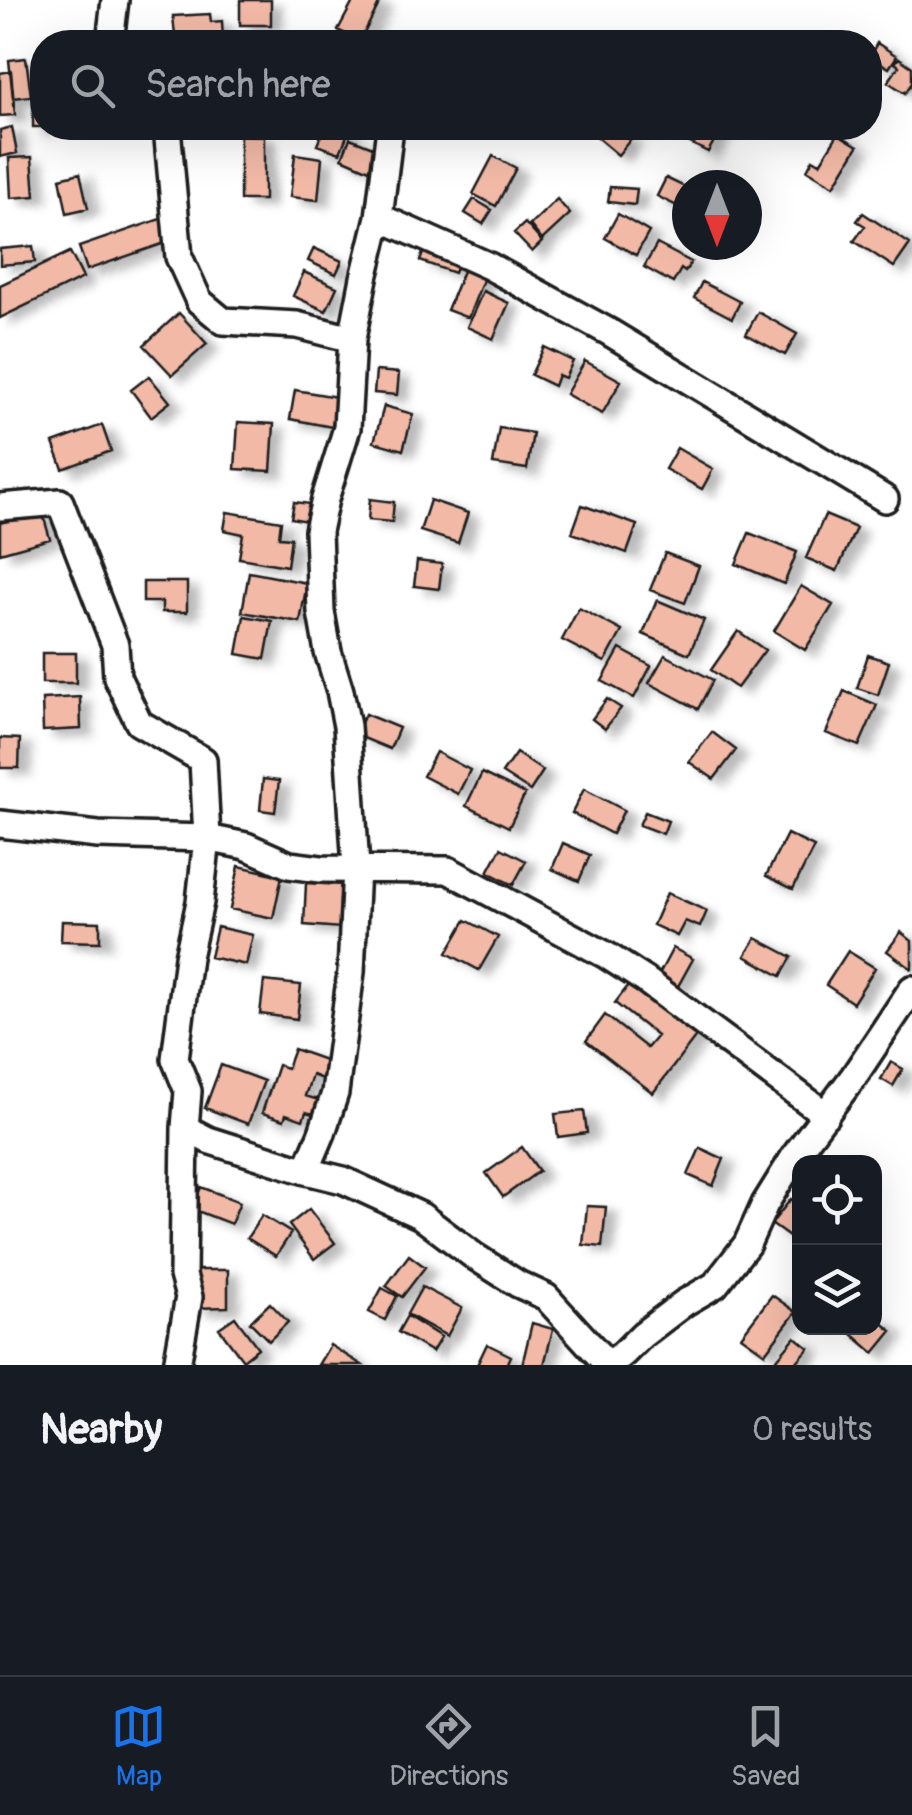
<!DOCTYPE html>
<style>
:root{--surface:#171b24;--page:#242831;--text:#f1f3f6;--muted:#9ea1a6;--line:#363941;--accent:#1a73e8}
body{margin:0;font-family:Pangolin,sans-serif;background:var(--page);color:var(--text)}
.controls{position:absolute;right:30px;bottom:30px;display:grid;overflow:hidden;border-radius:20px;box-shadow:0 10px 40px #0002}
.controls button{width:90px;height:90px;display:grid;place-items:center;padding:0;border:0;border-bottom:2px solid var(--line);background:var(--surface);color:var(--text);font:50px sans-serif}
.compass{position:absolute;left:672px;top:170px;width:90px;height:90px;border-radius:50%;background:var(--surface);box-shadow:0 10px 40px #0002;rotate:180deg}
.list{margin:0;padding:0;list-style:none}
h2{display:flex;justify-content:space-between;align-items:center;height:130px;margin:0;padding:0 40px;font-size:42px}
h2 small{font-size:32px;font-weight:400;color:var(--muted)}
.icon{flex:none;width:55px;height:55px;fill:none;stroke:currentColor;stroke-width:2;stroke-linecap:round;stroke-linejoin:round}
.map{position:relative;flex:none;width:912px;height:1365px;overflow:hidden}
.search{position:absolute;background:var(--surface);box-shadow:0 10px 40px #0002;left:30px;right:30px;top:30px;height:110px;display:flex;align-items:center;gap:25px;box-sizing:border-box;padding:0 35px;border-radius:40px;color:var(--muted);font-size:38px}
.sheet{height:310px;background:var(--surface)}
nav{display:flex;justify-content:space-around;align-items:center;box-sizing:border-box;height:140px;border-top:2px solid var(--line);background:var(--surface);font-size:28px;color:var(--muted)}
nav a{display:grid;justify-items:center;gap:5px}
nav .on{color:var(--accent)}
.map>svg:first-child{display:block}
</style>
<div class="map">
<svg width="912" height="1365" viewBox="0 0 912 1365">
<defs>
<filter id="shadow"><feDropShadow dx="11" dy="6" stdDeviation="5" flood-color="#0004"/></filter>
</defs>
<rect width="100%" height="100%" fill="#fff"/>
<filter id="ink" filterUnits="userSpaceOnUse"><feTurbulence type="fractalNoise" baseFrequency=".01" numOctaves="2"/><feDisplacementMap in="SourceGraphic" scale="20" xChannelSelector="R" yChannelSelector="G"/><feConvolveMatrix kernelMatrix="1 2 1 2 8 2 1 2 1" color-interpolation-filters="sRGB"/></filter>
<g filter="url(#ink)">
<path fill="#f1b9a6" stroke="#1c1c1c" stroke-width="2.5" filter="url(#shadow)" d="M240,0H271V25H240Z
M354,0H381L360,41L338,30Z
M210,14L211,22L222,21L223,40H213V42H166V37L175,36L173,16Z
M877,43L897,56L889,68L870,56Z
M26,58L31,96L13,98L9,60Z
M899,58L912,67V83L905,93L888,82L899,66L895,63Z
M11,71L15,115L0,116V73Z
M33,90H42V127H33Z
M12,127L17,153L0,157V130Z
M324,128H350L340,153L317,145Z
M599,128H615L630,140L618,155L594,135Z
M695,128H721L708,152L688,142Z
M838,134L858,146L834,186L807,170L813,159L820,163Z
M240,135L264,136V200H240Z
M350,138L383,151L374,172L342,158Z
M295,154L322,158L318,200L290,197Z
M493,156L516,168L496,206L473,194Z
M32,157L35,196L11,198L9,158Z
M80,173L88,208L67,213L60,178Z
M666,178L685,187L677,206L657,196Z
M610,187L637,189L635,205L608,202Z
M474,199L492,210L483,224L465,213Z
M557,199L570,214L542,240L530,225Z
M863,213L910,244L894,267L854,241L865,226L857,221Z
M618,214L649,232L636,255L605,238Z
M163,218L171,241L87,270L79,247Z
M525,223L542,242L532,252L514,233Z
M657,244L691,262L685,272L681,269L673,283L644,267Z
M426,245L460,257L454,273L420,261Z
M33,246L35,262L0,265V249Z
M314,248L342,261L336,274L308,261Z
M70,252L83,278L0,318V285Z
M465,266L485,275L468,318L447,310Z
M304,272L337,287L326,311L293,296Z
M702,282L740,302L732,318L694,298Z
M483,291L509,303L493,339L467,327Z
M758,312L797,334L785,355L746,334Z
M179,313L207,344L172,375L144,345Z
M544,347L573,361L565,378L558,375L554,386L531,375Z
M585,361L621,381L602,414L566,394Z
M376,371L399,373L397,395L374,393Z
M149,376L170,402L151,417L131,390Z
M295,390L337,397L332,427L290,419Z
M384,406L413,414L403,450L374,442Z
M238,422L274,424L271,471L235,469Z
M102,425L111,451L63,469L53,443Z
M499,428L533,433L527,469L493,464Z
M677,448L713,469L702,489L665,469Z
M370,499L394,502L392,522L368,520Z
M430,500L468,513L458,543L420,531Z
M294,502L310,504L307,521L291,518Z
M582,505L637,525L627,553L572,533Z
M42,511L50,539L0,553V523Z
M227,512L281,521L279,537L291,538L287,566L239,558L243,534L224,530Z
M825,515L856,528L837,571L806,558Z
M749,533L797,552L784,584L736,564Z
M665,553L699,566L685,603L650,590Z
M417,561L442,564L439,589L414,586Z
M249,572L307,583L300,622L242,612Z
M143,582H187V612H162V602H143Z
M801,586L833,605L805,650L774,631Z
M657,600L704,620L689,654L643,634Z
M579,608L622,631L605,662L562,640Z
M244,616L272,621L265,659L237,654Z
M738,631L765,650L737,688L711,670Z
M620,649L651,666L634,698L602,681Z
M42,653H76V683H42Z
M665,655L713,680L698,709L649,683Z
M868,655L889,662L878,695L857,688Z
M844,691L877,705L859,746L826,733Z
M80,697L81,729L43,731L42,699Z
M607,699L621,708L605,729L592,719Z
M365,714L399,728L390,749L356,735Z
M712,732L736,750L714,779L689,762Z
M0,738L20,739L19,768H0Z
M436,752L470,770L458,794L423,776Z
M516,753L543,771L530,791L502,773Z
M482,773L525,794L509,827L466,806Z
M263,779L279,781L275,812L260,810Z
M584,789L624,810L612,834L572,813Z
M645,812L668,821L663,834L639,825Z
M787,834L814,847L793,889L766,876Z
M563,843L590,855L579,881L552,869Z
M501,848L526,861L513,885L488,872Z
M239,866L282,876L273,918L230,909Z
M306,883L344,885L341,928L304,925Z
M667,893L707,911L700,927L685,921L677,936L653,925Z
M466,920L498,937L479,970L447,953Z
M62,921L100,922V942L61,941Z
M217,927L253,935L246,965L210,957Z
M901,932L912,941V969L887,951Z
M756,938L792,957L781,976L745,956Z
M673,948L693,959L677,988L657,978Z
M848,951L875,968L853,1003L826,985Z
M634,978L701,1030L653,1093L586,1041L605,1015L647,1048L657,1036L615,1003Z
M264,981L301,985L297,1019L260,1014Z
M294,1049L328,1061L322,1079L312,1075L305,1096L322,1101L317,1115L306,1112L303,1120L286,1114L284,1120L262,1113L278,1065L287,1068Z
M891,1062L903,1069L893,1086L881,1079Z
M221,1065L264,1081L248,1124L205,1108Z
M584,1111L587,1133L558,1137L555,1114Z
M522,1147L539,1171L503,1197L486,1173Z
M700,1148L724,1159L713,1186L688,1175Z
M201,1187L240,1202L231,1224L192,1209Z
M791,1199L800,1205V1229L792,1239L771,1224Z
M587,1206L606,1207L602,1247L583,1245Z
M309,1209L335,1243L314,1259L289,1225Z
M262,1215L291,1233L276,1256L247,1238Z
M409,1255L425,1267L402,1297L386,1286Z
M195,1270H228V1307L195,1308Z
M422,1287L462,1308L447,1336L407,1314Z
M382,1288L397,1296L385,1320L369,1312Z
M772,1295L796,1312L765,1353L741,1336Z
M270,1303L288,1322L269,1341L250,1322Z
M407,1316L441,1337L432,1352L398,1332Z
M874,1316L892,1331L874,1353L845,1328H874Z
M235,1317L258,1348L243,1360L219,1328Z
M532,1323L553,1329L544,1365H522Z
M795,1337L809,1348L794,1365H772Z
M487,1344L511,1356L507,1365H477Z
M330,1345L362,1365H318Z"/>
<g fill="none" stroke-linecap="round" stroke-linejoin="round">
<g stroke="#1c1c1c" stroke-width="32">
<path id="minor" d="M110,42L115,0
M167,128L179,257L199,301L223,321L297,325L352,339
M390,128L379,217L489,266L609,332L885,499
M0,507L60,502L115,645L117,677L139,723L203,760L207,838L200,902L188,957L175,1059L188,1091L185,1128L183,1275L189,1297L177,1365
M0,824L98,835L207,838L246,846L289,865L321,869L448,870L606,955L645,980L826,1115
M185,1128L208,1140L306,1171L343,1180L421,1216L474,1256L518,1284L546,1297L608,1365
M306,1171L322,1133L335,1093L351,972L356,868L347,726L340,691L328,652L321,612L318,531L325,499L347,428L352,339L364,278L379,217
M609,1365L624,1353L642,1335L684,1303L715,1285L747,1244L765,1204L796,1154L854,1076L912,989"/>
</g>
<use href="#minor" stroke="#fff" stroke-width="25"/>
</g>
</g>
</svg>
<div class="controls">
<button><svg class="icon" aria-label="locate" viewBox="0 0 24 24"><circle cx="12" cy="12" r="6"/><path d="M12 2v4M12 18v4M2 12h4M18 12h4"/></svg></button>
<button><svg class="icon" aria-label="layers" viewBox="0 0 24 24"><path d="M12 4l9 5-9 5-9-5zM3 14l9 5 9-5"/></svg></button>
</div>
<svg class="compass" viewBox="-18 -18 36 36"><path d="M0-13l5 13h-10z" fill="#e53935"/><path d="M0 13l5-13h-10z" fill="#9ea1a6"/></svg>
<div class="search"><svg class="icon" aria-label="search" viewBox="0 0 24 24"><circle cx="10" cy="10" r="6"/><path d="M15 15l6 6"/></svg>Search here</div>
</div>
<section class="sheet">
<h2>Nearby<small>0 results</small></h2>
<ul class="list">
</ul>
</section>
<nav>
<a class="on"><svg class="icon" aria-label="map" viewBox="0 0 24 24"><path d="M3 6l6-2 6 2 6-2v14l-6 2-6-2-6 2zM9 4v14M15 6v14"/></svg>Map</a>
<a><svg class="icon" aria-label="directions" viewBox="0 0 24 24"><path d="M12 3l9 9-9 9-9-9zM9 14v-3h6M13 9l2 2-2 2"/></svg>Directions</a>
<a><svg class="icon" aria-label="saved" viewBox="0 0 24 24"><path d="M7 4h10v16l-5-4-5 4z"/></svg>Saved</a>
</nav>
